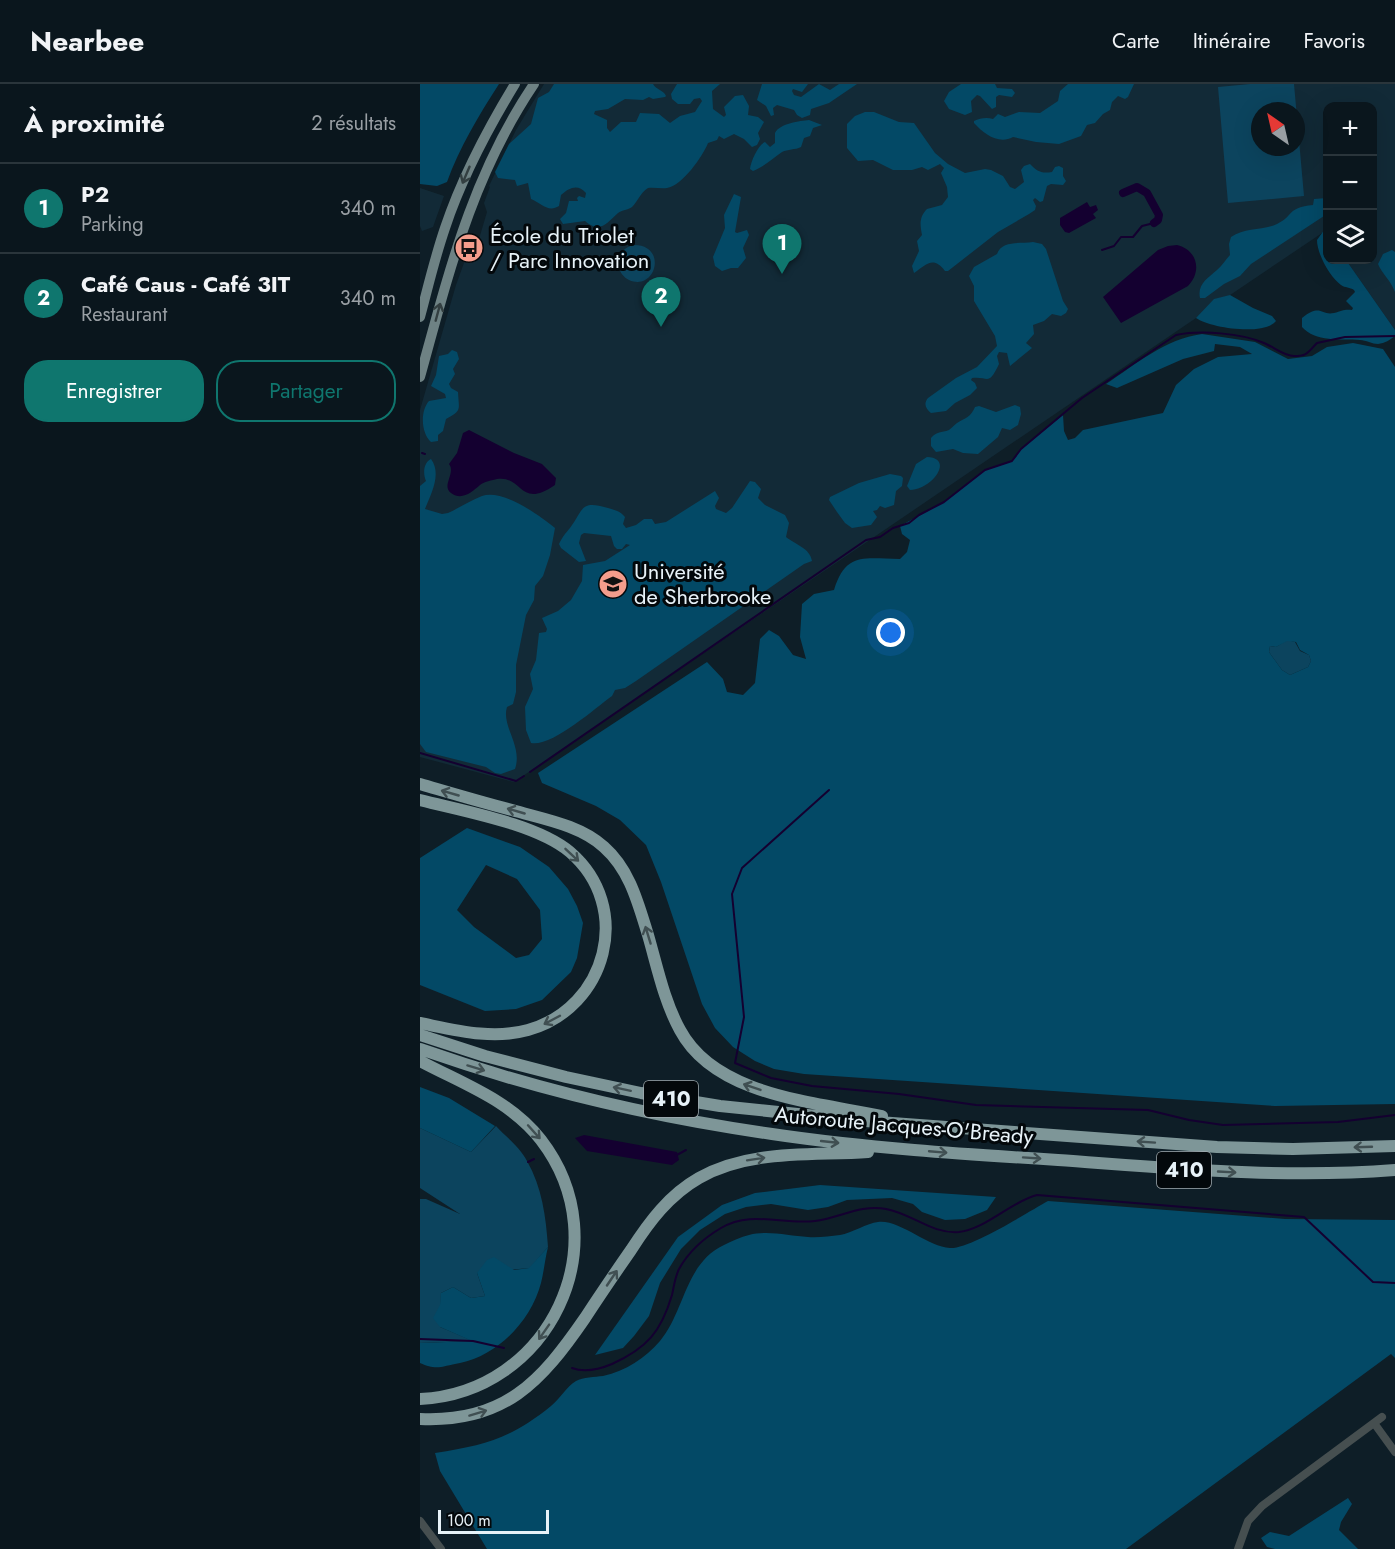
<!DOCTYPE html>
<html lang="fr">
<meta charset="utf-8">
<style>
:root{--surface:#0a161d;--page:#18232a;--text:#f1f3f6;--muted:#999fa4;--line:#2a353b;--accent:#0f766e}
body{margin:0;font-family:Jost,sans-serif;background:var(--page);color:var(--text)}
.controls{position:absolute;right:18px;top:18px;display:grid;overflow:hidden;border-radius:12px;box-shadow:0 6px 24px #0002}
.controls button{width:54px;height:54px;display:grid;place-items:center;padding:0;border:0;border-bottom:2px solid var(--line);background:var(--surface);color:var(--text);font:30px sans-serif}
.compass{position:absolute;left:831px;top:18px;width:54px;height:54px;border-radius:50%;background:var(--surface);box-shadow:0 6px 24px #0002;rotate:326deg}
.scale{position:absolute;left:18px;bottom:15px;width:111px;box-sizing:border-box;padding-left:6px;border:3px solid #e7f2f8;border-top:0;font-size:16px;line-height:21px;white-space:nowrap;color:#e7f2f8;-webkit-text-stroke:4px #03080b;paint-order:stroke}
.you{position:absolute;left:471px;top:549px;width:21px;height:21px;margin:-15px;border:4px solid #fff;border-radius:50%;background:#1a73e8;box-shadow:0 0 0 9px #1a73e833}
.badge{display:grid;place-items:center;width:39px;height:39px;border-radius:50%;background:var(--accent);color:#fff;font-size:20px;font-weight:700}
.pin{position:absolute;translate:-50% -50px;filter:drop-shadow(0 2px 3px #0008)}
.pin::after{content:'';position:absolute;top:32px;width:21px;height:18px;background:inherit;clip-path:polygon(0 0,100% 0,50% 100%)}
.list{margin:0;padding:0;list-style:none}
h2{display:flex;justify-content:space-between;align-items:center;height:78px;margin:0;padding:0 24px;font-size:26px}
h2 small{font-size:20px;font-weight:400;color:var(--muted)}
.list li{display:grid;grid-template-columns:39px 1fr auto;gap:18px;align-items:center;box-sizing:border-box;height:90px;padding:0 24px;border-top:2px solid var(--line)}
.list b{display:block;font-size:22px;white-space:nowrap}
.list p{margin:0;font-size:20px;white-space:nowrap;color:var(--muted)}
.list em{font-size:20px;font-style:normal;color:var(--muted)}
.actions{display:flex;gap:12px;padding:18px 24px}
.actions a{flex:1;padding:14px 0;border:2px solid var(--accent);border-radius:24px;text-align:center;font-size:21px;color:var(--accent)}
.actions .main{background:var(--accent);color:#fff}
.icon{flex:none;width:33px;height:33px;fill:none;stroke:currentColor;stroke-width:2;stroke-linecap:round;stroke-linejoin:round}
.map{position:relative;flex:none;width:975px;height:1465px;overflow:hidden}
header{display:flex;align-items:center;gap:36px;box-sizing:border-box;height:84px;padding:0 30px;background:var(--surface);border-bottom:2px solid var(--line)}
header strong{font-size:28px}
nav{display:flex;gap:33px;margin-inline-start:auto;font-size:21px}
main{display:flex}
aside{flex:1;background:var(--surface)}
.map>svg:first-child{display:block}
</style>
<header>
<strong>Nearbee</strong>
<nav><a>Carte</a><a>Itinéraire</a><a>Favoris</a></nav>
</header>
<main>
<aside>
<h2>À proximité<small>2 résultats</small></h2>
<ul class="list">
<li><span class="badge">1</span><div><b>P2</b><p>Parking</p></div><em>340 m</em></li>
<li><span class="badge">2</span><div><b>Café Caus - Café 3IT</b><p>Restaurant</p></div><em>340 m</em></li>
</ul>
<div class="actions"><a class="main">Enregistrer</a><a>Partager</a></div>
</aside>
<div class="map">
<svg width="975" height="1465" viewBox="0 0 975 1465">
<rect width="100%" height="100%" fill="#0e1e27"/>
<path fill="#122a37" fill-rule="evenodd" d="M124,0H975V246L926,176H952V22H908L907,149L905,147L776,234L94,698L0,673V326L36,201L48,168L50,169L52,167L50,165L51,162L59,155L67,128L64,119L70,103L69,102L96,46ZM840,27H876V63H840Z
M0,104L24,112L13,143L2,147L0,142Z"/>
<path fill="#0c445e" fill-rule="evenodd" d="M830,0H874L884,112L808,119L798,3ZM840,27H876V63H840Z
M214,161C248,161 236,208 209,196C203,193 200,188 198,182C198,170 204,163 214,161Z
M867,556L875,558L880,567L889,571L891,577L888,583L870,591L862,586L849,568L850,562L856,563Z
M76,1042C86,1053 100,1063 107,1077C122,1103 126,1133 128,1163L110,1184L57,1189L65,1212L51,1214L33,1203L21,1209L20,1243L53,1257L0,1259V1115H6L40,1130L0,1104V1044L51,1068Z"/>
<path fill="#034966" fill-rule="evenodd" d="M0,0H79C59,31 39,64 27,98L17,102L0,100Z
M134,0H233C236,6 244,6 246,12L245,13L233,15L229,13L223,16L205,15L188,25L175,27L174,30L187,36V44L190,48L201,38H216L220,29L239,30L250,39L260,32L275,28L282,17L280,14L274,15L270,20H258L252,15L251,10L257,0H300L292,7L293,25L304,33L306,31L304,23L315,12L323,11L329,22L328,31L338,33L344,38L338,49L340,55L337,61L332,63L324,55L314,50L304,55L299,52L297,56L288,59C283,72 262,102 247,104C241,105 234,103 228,104C220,109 218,117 212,123C208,126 202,126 198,129C187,139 180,150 165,137L143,140L140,135L146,129L149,117H158L157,114L159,112L165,114L166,109C158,100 150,103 141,111L139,122C128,129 121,119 111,115L108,99L97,102L95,96L78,94L75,88L89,60L111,40L118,14L129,8Z
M342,0H388L382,8L373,5L372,7L374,11L381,13L399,0L410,6L419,0H437L409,19L391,25L390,31L382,34L377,31L374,26L357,21L353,24L354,31L351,32L346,22L337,16Z
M541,0H575L577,4L592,5L595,9L592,13L579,11L576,13V23L572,25L560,12L557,11L551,17L552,28L545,31L529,25L524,17L529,8Z
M648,0H714L708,13L705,15L698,12L692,18L690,26L683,30L675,39L667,41L661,52L639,60L616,58L593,53C579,61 564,50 554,39V37C560,34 567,33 573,35L578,30L585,33L599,28L620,29L638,17L640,7Z
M445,28H454L479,38L494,39L515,69L528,80L545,89L565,85L571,86L583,92L590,103L595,105L604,98L601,86L604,82L610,80C617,87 621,90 632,88L635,83L639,82L643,84V92L646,97L643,101L631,100L627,102L623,117L620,118L615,114L613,116L616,122L615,126L609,130L578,148L528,187H525C513,171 506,181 494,189L492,182L499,167L497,157L502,151C500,141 499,133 507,125L522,121L528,113L527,103L521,89L524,84L520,80L508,86L502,83L492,86H473L453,76L438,77L427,64V40L435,32Z
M389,36L402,41L393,44L390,52L384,54L381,63C375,66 368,65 362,68C352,75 345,82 333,87L330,85C331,77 338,61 345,58L350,63L355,59C355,58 355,50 355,49C360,39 380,37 389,36Z
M314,110L321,113L315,148L317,149L327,146L329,151L323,164L326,174L318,184H311L302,187L295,182L293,173L305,144L304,131Z
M907,114V130L831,180L820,192L804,200L785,214H780C777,200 788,194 797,186C802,182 806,175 810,171L809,160L811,153C825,143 842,147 857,140C875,131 866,124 893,121L894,115Z
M907,142L908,176H926L975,246V252C970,256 965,259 958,260C952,260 946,256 940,256C921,255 895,258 882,243V234C901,219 901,232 914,229C922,227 924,225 932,226L933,224L926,217L935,208L934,206C930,203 925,204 921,201C910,193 897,170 897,156Z
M613,158L622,160L626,165L643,217L648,225L646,229L641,232L632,230L624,237L613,241L614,250L606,259L612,264L590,282L587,269L579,268L577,272L579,280C568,303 569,292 552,294L551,296L555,299L557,304L550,311L535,319L526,327L511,329C506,325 503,320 508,314L536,294L557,283L577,262L575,252L554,217V202L549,192L554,183L577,170C582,156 600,160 613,158Z
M972,166L975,168V208C970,195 962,190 958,180L963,170Z
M810,211L833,224L852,232L856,237C844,252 790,244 776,234L794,215Z
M782,250L835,258L868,275L892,272L907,263L933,259L963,265L975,283V1020L855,1022L384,990L354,985L335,977L313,963L295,944L282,920L241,798L226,761L200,736L176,722L122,699L118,689L287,578L303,595L307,608L323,611L335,599L340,555L349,546L359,552L373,571L386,575L380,553L382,520L394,510L414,506C426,467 445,475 480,475L487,468L490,456L482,450L480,442L524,418L565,386L592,377L601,365L643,331L644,347L648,356L655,354L663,346L743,329L756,301L774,285L798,273L832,270L820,263L795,260L794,267L763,275L697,304L686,300C716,280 745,255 782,250ZM867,557L876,558L880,566L889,571L891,577L888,583L870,591L862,586L849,568L850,562L856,563Z
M32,266L37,268L39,275L33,285L35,290L29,300L31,304L38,308C39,327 42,326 26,335L23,347L18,351V357L11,358C1,349 0,327 9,317L26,314L25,310L11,302L16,291L19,272L28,270Z
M595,321L600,323L601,330L598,341L590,346L582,344L578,353L558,370L543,369L533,365L516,368L511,362V354C517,347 521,349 529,346C532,344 534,341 537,339C545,334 551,333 555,323L559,322L576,328Z
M507,373C535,374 512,406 490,406L487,402L496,380Z
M11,375C22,390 11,410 5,425L22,430L28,429C39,424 51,416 62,412C83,405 119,431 135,444L130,471L123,492L115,502L114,516L106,531L96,581V608L93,620L87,623C81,642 103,662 95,685L81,690L75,689L66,683L6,668L0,660V402L6,397C3,390 3,379 11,375Z
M470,390L481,392L483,394L482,402L476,407L474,421L465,424L460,422L457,426L453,427L457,433L451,441L432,444L425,439L417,428L409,416L410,413L439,399Z
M330,397L335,398L341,405L338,414L345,421L365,431L369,439L366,453C376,461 390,464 392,477L384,480L216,597L205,604L195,606L192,612C174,625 132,663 111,659L106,646L105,623L113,605L110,590L116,576L119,549L126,548L127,545L122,534L138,527L151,516L162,497L163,481L185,477L210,461L206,460L202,465H197L194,462L191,452L164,449L161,451L159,459L166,477L159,478L141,464L139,460C143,452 145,450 150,444C164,425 160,416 188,424C195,426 200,427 205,433L203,440L206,444L216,441L224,435H232L235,440L246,438L295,407L299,414L295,422L296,425L306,429L312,424Z
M47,744L100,763L129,783L148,805L157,822L163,839L157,874L151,888L122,916L96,925L65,927L0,901V774ZM66,781L97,795L120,826L122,855L109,871L96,874L54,843L37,826Z
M0,1003L29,1014L75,1042L51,1068L0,1044Z
M400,1101L576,1113L567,1126L545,1135L525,1136L502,1128L493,1120L472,1114L427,1116L408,1123L388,1126L351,1120L326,1123L305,1130L280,1146L261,1165L240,1199L229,1232L214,1252L203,1264L175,1271L258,1153L302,1121L335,1109Z
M628,1117L865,1135L975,1136V1274L971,1270L706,1465H67L20,1387L15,1369C65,1361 90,1355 131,1322C140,1315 147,1302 156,1297C163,1293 175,1293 183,1292C206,1287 225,1274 240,1257C265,1227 265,1179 304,1161C312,1157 321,1153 329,1151C348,1146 369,1152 388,1153C398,1154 410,1152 420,1151C432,1149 447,1139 458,1138C479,1135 508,1163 530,1164C550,1165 608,1128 628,1117Z
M128,1163C125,1175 124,1187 121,1199C111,1237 78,1271 40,1279C22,1282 17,1287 0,1279V1259L52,1257L20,1243L13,1234L20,1221L21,1209L33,1203L51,1214L65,1212L57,1189L67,1176L74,1173L94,1186L109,1184Z
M928,1414L932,1420L921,1438L919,1446L938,1465H855L847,1463L841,1454L850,1448L869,1452Z"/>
<path fill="#140030" d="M667,118L670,123L676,121L678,126L673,130L676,134L649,149L645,148L640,141V134Z
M757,161C778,166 782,188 768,202L701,239L683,213L738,166L748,162Z
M49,346L94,369L122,380L136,394L135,401C99,426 103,391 77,395C73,396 63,398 60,401C52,408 42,417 31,409C21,402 36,389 29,380L37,369L43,349Z
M164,1051L257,1068L259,1076L252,1081L167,1067L155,1054Z"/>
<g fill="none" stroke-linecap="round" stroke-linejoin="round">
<path stroke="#140030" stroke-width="2" d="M682,166L694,162L701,153H713L722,142L734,139
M2,369L5,370
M0,669L96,697L104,692
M110,688L446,456L460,453L473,444L489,439L499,431L524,418L565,386L592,377L601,365L662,314L756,251C781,246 821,249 844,259C854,263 864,272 874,272C888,272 888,268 897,259L925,253L975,252
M409,706L322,784L312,810L324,933L315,979L351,994L392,1002L479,1010L556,1021L728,1026L769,1036L803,1041L918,1038L975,1031
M255,1072L266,1066
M108,1078L114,1075
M0,1255L53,1257L84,1264
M152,1284C165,1289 180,1285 192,1280C227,1264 241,1248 252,1211C254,1202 255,1193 259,1185C269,1167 284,1154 301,1144C331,1126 362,1141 395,1137C419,1134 441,1120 466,1125C493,1130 511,1150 539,1148C566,1145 592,1117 617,1111L884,1133L953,1198L975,1199"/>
<path stroke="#140030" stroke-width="8" d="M703,109L717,103L727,109L739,131L738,136L734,139"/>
<path stroke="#464f50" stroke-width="8" d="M954,1339L975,1368
M0,1437L21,1465
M818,1465L828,1437L842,1422L962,1333"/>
<path stroke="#6e8284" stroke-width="10" d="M0,233C8,203 15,173 25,144C42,93 67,46 95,0
M0,293C29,188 52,92 114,0"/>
<path stroke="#7e9698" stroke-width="12" d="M0,700C31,709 61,718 92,726C123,735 160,741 184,763C210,786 218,819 228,851C237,882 244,917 260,946C295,1012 395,1018 462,1032
M0,716C43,727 117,740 150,768C214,823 187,924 108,946C72,956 35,946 0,939
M0,951L65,972L146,993L221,1009L300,1022L445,1037L797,1063L873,1065L975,1062
M0,965C114,1005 232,1033 352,1050C446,1064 542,1070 638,1076C750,1084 862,1095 975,1086
M0,977C43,1000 90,1016 121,1056C201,1160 129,1309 0,1315
M0,1335C84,1339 121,1298 165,1234C180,1211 195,1189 211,1166C229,1138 249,1111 279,1094C330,1065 392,1072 448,1068"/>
</g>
<defs><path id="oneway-shaft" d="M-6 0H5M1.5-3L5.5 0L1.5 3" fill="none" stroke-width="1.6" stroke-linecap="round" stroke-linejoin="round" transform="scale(1.5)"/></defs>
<g stroke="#333f41">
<use href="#oneway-shaft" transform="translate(46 91) rotate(113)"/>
<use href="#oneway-shaft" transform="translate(18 228) rotate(-75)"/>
</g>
<g stroke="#404f52">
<use href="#oneway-shaft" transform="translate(30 709) rotate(-164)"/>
<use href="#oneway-shaft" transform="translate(96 727) rotate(-164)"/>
<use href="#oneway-shaft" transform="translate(152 771) rotate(43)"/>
<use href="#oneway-shaft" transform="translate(228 851) rotate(-107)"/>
<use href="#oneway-shaft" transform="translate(132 936) rotate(152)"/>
<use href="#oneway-shaft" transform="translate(56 984) rotate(17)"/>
<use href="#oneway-shaft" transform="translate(332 1003) rotate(-161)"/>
<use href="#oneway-shaft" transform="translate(202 1005) rotate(-168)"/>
<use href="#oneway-shaft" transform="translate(114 1048) rotate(48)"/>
<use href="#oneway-shaft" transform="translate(410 1058) rotate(6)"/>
<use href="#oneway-shaft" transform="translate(726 1058) rotate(-176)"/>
<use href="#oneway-shaft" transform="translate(943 1063) rotate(178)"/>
<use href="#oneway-shaft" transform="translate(518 1068) rotate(5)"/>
<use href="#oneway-shaft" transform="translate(612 1074) rotate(4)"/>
<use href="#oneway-shaft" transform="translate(336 1075) rotate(-9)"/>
<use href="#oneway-shaft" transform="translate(807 1088) rotate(3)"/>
<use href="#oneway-shaft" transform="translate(192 1194) rotate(-56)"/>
<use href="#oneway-shaft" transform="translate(124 1248) rotate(125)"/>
<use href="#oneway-shaft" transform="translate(58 1329) rotate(-17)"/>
</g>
<defs>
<g id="bus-disc" transform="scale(1.5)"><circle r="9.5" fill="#f49d8c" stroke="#03080b"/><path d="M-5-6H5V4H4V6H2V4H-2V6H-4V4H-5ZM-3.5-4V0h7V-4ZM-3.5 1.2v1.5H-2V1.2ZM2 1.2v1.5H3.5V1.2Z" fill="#111"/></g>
<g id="university-disc" transform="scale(1.5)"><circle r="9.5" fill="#f49d8c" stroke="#03080b"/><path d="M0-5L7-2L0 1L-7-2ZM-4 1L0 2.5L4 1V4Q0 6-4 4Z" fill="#111"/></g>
</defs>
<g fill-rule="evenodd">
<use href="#bus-disc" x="49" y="164"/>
<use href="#university-disc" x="193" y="500"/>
</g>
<g text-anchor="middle" stroke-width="6" stroke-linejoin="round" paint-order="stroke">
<g fill="#03080b" stroke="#a3acb1" stroke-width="1.5">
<rect x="224" y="997" width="54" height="36" rx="4.5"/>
<rect x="737" y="1068" width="54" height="36" rx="4.5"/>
</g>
<g font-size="21" font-weight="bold" fill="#e7f2f8">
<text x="251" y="1022">410</text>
<text x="764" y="1093">410</text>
</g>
<g font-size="22" fill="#e7f2f8" stroke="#03080b" text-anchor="start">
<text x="70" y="159">École du Triolet<tspan x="70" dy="25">/ Parc Innovation</tspan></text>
<text x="214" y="495">Université<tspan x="214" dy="25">de Sherbrooke</tspan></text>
</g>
<g font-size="22" fill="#e7f2f8" stroke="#03080b">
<text transform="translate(484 1041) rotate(5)" y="8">Autoroute Jacques-O'Bready</text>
</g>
</g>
</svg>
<div class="controls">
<button>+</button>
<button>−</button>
<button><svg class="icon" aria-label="layers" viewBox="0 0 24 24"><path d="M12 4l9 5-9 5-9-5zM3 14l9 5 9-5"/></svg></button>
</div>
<svg class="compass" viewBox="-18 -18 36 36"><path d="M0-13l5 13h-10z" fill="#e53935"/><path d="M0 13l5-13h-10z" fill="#999fa4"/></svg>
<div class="scale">100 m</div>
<div class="you"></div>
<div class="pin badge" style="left:362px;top:190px">1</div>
<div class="pin badge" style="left:241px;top:243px">2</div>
</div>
</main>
